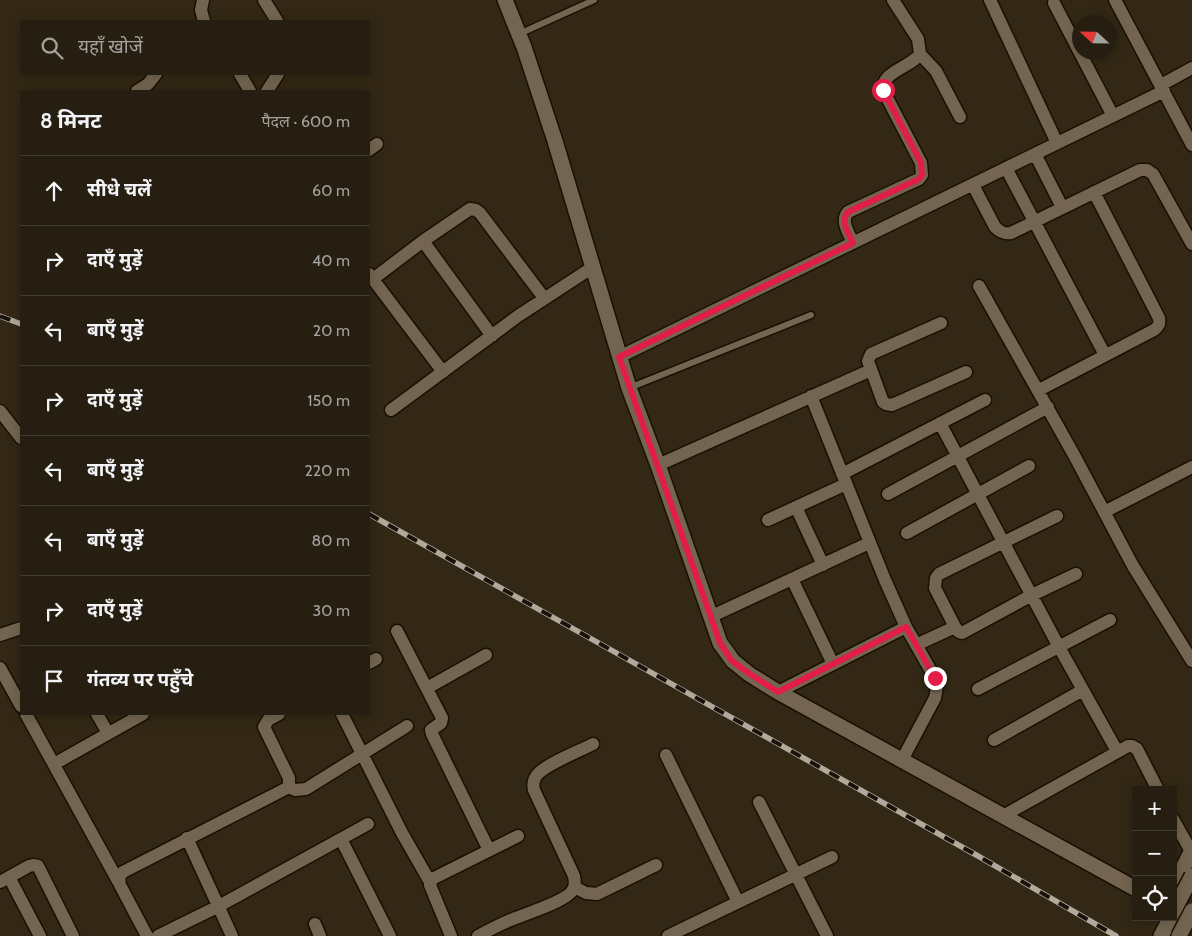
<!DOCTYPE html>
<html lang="hi">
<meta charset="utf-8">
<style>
:root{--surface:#261e10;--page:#322b1e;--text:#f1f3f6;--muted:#a4a29f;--line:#423c30}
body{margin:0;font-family:Cabin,"Noto Sans Devanagari",sans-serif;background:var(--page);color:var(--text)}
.controls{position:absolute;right:15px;bottom:15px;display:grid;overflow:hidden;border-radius:0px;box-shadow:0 2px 12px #0003}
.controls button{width:45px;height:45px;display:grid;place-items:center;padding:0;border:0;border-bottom:1px solid var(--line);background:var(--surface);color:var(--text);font:25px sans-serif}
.compass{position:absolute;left:1072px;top:15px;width:45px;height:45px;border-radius:50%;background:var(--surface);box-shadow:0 2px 12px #0003;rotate:292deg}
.stop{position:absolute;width:15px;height:15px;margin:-11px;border:4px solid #e11d48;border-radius:50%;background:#fff}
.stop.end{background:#e11d48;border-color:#fff;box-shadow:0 1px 5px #0008}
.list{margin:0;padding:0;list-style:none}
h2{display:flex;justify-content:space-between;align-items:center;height:65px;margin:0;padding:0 20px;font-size:21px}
h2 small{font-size:16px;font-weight:400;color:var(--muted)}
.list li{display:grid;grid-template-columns:32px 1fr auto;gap:15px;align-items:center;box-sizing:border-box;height:70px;padding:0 20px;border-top:1px solid var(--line)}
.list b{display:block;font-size:19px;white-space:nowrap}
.list em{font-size:16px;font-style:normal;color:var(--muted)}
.icon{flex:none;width:28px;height:28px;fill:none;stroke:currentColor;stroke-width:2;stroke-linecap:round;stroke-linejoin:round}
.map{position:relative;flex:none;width:1192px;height:936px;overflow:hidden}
.search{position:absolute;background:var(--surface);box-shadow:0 2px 12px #0003;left:20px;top:20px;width:350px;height:55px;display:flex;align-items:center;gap:12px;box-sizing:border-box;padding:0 18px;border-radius:0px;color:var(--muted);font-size:19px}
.panel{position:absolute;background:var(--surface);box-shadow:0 2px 12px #0003;left:20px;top:90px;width:350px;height:625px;border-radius:0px}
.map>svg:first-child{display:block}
</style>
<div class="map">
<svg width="1192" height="936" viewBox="0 0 1192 936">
<rect width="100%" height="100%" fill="#332815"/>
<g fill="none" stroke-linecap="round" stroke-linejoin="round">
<g stroke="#1b1001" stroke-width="9">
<path id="lane" d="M519,34L594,0
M629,388L811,315"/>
</g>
<g stroke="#1b1001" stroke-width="15">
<path id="street" d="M203,0L201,10L204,21
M264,0L277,21
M990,0L1057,143
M1115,0L1192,145
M1054,3L1113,116
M920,54L936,71L960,117
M240,74L250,91
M1161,85L1192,68
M137,91L148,84L156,74
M267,91L278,74
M369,150L377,144
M1035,154L1062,207
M1006,168L1105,355
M973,185L995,227C1000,232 1004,234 1011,233L1140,170H1147L1153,174L1192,244
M423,241L492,336
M853,243C849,233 840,221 848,212L919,179L922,175L921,163L883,90C882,71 910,68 920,54L918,39L893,0
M369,274L443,372
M373,279L423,241L470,209L476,210L480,213L544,298
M979,286L1074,455L1133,566L1192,661
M941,323L871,354L868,361L883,402L886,404L892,405L966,372
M619,357L1164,91
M1039,390L1154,330C1159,326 1160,324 1159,318L1094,192
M811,396L885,580L906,627L935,678L937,687L935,698L902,760
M391,410L518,316L593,267
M0,411L21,438
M940,423L1059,647L1117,751
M658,465L871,370
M842,474L985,400
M888,494L1048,407
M796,507L823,565
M1104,512L1192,467
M768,520L846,484
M907,533L1029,466
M792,579L833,664
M710,617L869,543
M955,627L959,632L962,633L1032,595L1076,574
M397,631L442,718L441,723L431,730L432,734L489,850
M0,635L21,628
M916,645L955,627L935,588L936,578L939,574L1057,516
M369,663L376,659
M0,668L21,706
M427,688L486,655
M978,689L1110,620
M778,692L906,627
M26,714L118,881
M97,714L108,733
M342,714L402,833L430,882
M994,740L1083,690
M666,755L738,902
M54,764L143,714
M289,787L295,790L306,789L407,726
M759,802L827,936
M1003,816L1128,746H1132L1137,749L1158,790
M1173,819L1192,853
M187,838L232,936
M341,839L390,936
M9,877L40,936
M0,882L29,866L33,865L38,866L73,936
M574,887L586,893L597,894L656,865
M315,924L320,936
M147,936L120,885L119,877L123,872L289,787V778L264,727L268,720L279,714
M158,936L217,907L368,824
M451,936L430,885L432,879L518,836
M478,936C489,930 501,924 513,919C525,914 566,901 572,891C576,887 575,881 574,876L534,790C533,786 533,782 535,778C540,766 580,751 593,744
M668,936L832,857"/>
</g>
<g stroke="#1b1001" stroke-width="18">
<path id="secondary" d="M505,0L524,47L555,141L629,388L658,465L720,643L733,661L749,674L778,692L1136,889
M1173,888L1192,850
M1161,936L1171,917"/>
</g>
<use href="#lane" stroke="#736551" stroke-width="6"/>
<use href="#street" stroke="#736551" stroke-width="12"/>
<use href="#secondary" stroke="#736551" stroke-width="15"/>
<g stroke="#b1a99b" stroke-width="5.5">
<path id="rail" d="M0,316L21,324
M369,514L978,856L1116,936"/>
</g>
<use href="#rail" stroke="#17120a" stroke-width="4" stroke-dasharray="11" stroke-linecap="butt"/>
<g stroke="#1b1001" stroke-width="18" stroke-linecap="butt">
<path id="secondary-bridge" d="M1173,912L1192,876
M1179,936L1192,911"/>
</g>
<use href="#secondary-bridge" stroke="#736551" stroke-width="15"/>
</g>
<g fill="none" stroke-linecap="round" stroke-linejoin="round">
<path stroke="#e11d48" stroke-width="6" d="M883,90L921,163L922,175L919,179L848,212C840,221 848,233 853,243L619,357L720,643L732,661L750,674L778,692L906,627L935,678"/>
</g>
</svg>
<div class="controls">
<button>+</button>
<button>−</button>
<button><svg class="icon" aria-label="locate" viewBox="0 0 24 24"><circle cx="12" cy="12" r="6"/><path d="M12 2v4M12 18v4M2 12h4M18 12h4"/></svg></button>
</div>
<svg class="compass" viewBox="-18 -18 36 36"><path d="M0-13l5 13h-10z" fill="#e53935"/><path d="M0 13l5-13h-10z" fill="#a4a29f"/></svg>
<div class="stop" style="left:883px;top:90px"></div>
<div class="stop end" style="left:935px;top:678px"></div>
<div class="search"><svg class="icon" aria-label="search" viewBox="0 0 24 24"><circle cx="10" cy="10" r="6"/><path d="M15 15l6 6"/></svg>यहाँ खोजें</div>
<section class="panel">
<h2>8 मिनट<small>पैदल · 600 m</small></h2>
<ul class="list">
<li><svg class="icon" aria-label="ahead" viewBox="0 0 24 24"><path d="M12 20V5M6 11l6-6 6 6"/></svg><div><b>सीधे चलें</b></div><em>60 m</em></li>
<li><svg class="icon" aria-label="right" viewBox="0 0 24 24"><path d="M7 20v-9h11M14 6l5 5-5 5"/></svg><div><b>दाएँ मुड़ें</b></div><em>40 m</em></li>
<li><svg class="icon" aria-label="left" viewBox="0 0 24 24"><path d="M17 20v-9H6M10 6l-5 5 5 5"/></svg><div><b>बाएँ मुड़ें</b></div><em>20 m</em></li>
<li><svg class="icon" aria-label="right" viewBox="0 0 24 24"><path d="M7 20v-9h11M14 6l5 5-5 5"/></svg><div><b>दाएँ मुड़ें</b></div><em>150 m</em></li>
<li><svg class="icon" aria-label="left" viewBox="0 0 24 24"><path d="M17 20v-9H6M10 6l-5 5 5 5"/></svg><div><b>बाएँ मुड़ें</b></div><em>220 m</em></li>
<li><svg class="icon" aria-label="left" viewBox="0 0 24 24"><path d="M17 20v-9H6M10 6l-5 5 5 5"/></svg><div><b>बाएँ मुड़ें</b></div><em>80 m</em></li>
<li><svg class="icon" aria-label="right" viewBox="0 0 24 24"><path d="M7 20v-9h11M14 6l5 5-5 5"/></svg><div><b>दाएँ मुड़ें</b></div><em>30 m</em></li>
<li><svg class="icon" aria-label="arrive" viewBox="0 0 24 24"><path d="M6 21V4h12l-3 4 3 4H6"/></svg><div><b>गंतव्य पर पहुँचे</b></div></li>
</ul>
</section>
</div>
